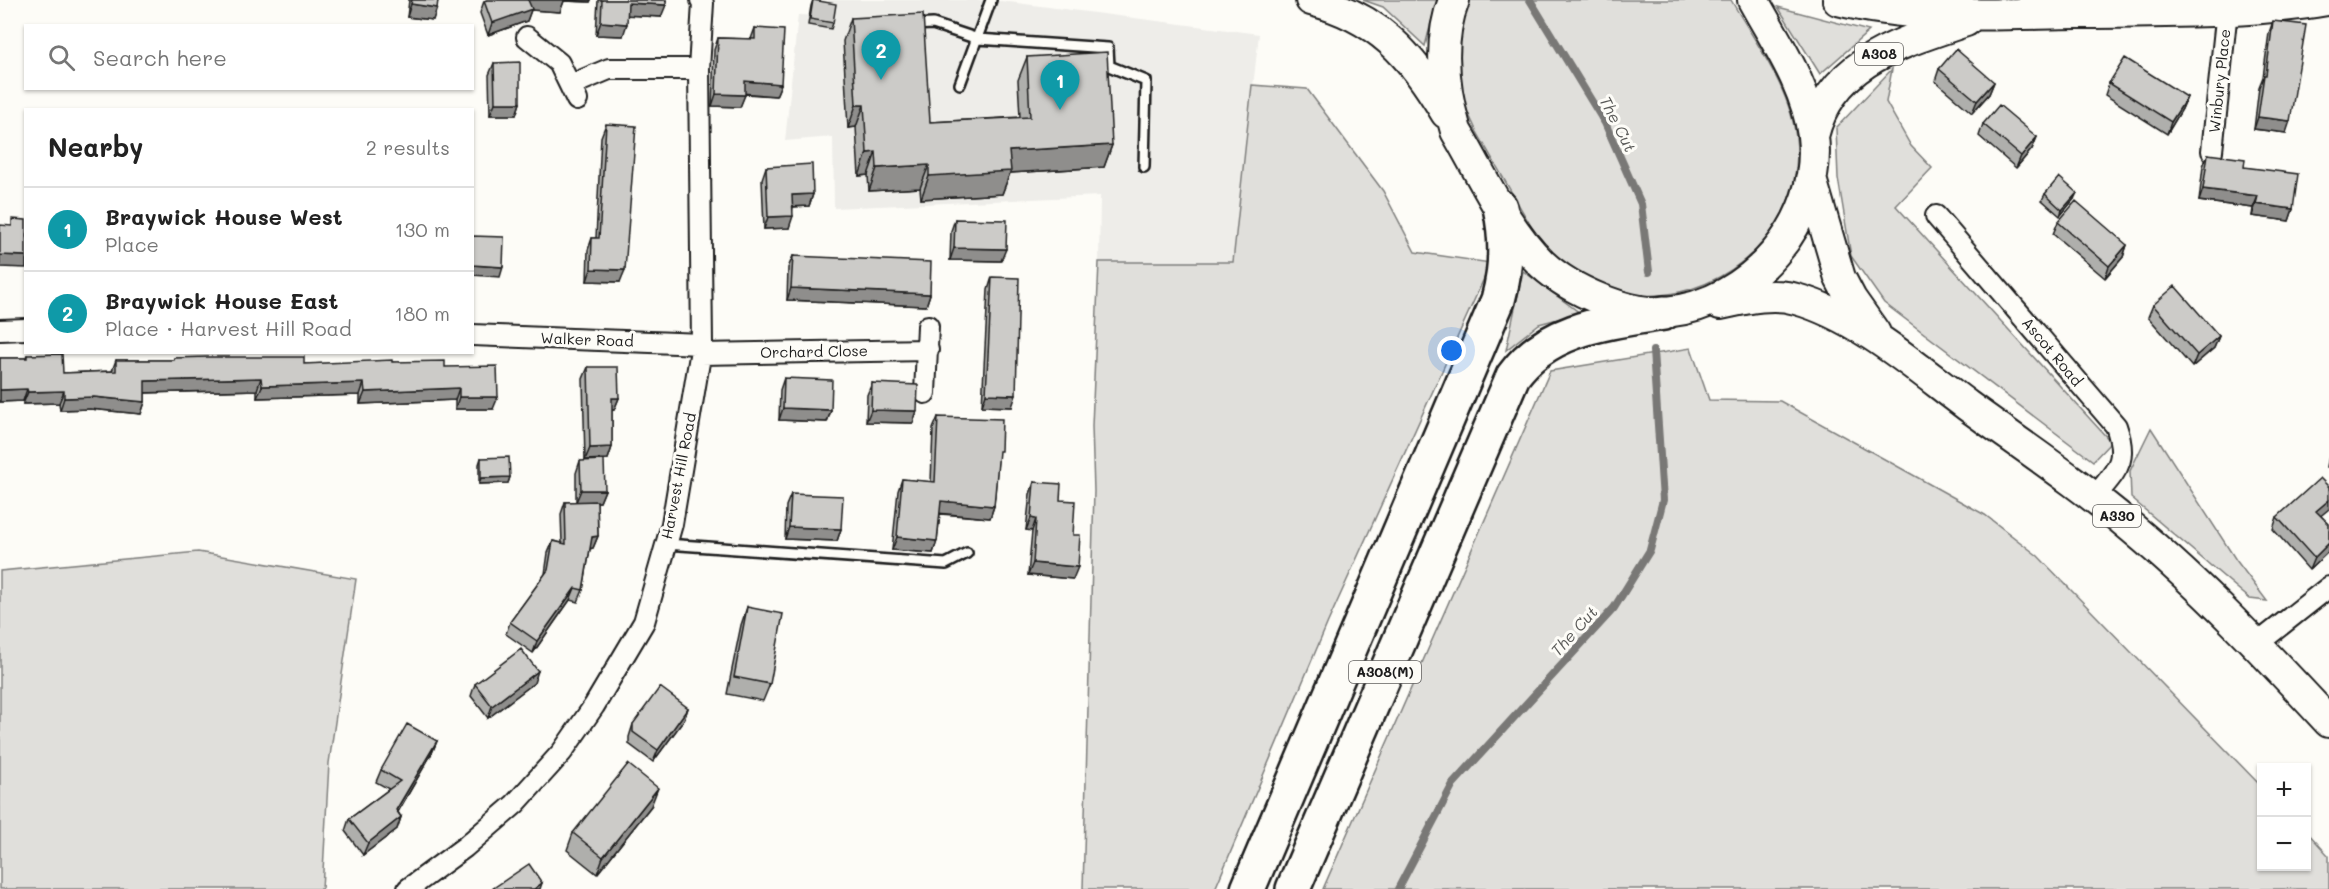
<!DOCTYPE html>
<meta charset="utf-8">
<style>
:root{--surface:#fff;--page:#f2f2f2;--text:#222;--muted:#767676;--line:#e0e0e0;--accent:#111827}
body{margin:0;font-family:Mali,sans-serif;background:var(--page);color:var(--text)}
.controls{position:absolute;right:18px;bottom:18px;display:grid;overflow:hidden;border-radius:0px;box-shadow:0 2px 4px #0004}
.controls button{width:54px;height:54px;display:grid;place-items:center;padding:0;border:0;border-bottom:2px solid var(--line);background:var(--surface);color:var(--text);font:30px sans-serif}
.you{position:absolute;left:1452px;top:351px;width:21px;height:21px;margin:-15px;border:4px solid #fff;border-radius:50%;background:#1a73e8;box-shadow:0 0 0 9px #1a73e833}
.badge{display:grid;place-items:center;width:39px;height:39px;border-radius:50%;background:var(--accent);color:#fff;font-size:20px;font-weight:700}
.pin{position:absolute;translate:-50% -50px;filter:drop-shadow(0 2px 3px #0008)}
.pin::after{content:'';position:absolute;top:32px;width:21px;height:18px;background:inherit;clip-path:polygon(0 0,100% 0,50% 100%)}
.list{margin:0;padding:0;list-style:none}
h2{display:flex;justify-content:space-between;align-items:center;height:78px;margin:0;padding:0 24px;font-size:26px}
h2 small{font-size:20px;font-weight:400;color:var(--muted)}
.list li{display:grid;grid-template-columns:39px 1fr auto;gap:18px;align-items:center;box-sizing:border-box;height:84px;padding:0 24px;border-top:2px solid var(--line)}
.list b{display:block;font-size:22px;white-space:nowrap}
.list p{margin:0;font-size:20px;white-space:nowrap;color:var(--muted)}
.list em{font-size:20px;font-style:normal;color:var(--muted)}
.icon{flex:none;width:33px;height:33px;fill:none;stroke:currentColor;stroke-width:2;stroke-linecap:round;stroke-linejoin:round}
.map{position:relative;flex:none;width:2329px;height:889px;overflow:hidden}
.search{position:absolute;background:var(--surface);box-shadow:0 2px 4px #0004;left:24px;top:24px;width:450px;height:66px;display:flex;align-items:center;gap:15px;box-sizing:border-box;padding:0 21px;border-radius:0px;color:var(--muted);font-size:22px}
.panel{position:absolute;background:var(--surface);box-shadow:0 2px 4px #0004;left:24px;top:108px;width:450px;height:246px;border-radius:0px}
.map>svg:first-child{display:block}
</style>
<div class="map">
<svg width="2329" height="889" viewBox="0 0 2329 889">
<rect width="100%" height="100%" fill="#fdfcf7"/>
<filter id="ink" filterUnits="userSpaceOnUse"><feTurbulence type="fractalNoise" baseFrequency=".0167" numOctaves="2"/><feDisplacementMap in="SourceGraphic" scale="12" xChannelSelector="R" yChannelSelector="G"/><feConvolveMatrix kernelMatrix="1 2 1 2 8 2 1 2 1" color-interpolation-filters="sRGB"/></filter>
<g filter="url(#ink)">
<path fill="#eeede9" d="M828,0H993L1259,34L1233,262H1099L1100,196L834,208L833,137L785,141L798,15L826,16Z"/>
<path fill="#e0dfdb" stroke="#7e7e7c" stroke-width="1.5" d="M1363,0H1437L1425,46L1383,7Z
M1469,0H1731C1758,47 1797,97 1797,153C1797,238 1713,306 1630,294C1593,289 1558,264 1536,235L1477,132L1463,102L1458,85L1457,32Z
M1778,7L1869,31L1820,74Z
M1892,69L1886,102L1911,146L1932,168L1896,206L2111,442L2093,461L1884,303L1851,256L1838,178L1836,128Z
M1252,85L1307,89L1383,191L1415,252L1491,263L1328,622L1215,889H1083L1094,491L1092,426L1099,262H1233Z
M1523,271L1580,313L1539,324L1506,350Z
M1691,348L1709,400L1780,401L1985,515L2038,556L2261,786L2262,866H2306L2307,832L2329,856V889H1323L1550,371Z
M2151,428L2236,560L2267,601L2250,599L2131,498L2130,471Z
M198,552L356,579L329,763L322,889H0V571Z"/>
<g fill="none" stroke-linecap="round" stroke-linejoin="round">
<path stroke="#797876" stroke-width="8" d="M1530,0L1605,123L1641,204L1649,272
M1398,889L1453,784L1614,608L1650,550L1663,500L1653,351"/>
<g stroke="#1c1c1c" stroke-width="14">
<path id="lane" d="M913,25L933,24L978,39L1108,48L1109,66L1146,81L1144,167
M960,84L991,0
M666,544L946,564L967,553"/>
</g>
<g stroke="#1c1c1c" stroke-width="24">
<path id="street" d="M527,37L559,63L577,100
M571,85L609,69H699
M2212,151L2227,10
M1936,216L2116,426C2129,463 2116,470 2094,498
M0,330L26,329
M472,335L702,344
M701,354L928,350
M925,393L928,326
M2257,644L2329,587
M408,889L465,847L515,804L562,752L594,706L644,622L672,524L702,344L699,69L703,3L701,0"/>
</g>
<g stroke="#1c1c1c" stroke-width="34">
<path id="primary" d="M1311,0C1378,17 1412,55 1446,113
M1454,0C1438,41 1444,90 1456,131C1482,175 1505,228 1542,264C1570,290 1628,316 1666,312C1751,304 1823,221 1813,136C1807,86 1776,42 1753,0
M1838,0C1916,20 1997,14 2078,13C2161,12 2245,14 2327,0
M1813,136C1832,60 1902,43 1966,21
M1811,179L1840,278L1851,299L1875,333
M1720,304C1744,299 1772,292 1796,299C1858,316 1917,368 1968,406C2023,446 2080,484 2132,528C2203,587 2266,654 2329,722"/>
</g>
<g stroke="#1c1c1c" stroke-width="38">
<path id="highway" d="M1248,889L1498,300C1507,268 1507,239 1500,207
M1293,889L1513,376C1548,327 1610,322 1664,313"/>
</g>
<use href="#lane" stroke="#fdfcf7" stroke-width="9"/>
<use href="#street" stroke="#fdfcf7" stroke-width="20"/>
<use href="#primary" stroke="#fdfcf7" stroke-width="30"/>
<use href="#highway" stroke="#fdfcf7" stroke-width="33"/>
</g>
<path fill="#afafac" stroke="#1c1c1c" stroke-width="1.5" d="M409,0H438L433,20L407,17Z
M487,0H591L590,2L564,1L560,12L531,10L527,21L488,35L480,13L484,1Z
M598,0H666L661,17L627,15L623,36L596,35Z
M813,0L833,23L831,29L808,25L811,6Z
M851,18L930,122L1020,117L1018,80L1027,57L1112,145L1104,167L1010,173L1002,194L921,199L920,188L869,191L868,175L859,176L856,127L848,128L843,41Z
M2273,21L2286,133L2254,129L2259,87L2263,77L2269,33Z
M755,28L781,84L776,96L745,94L740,107L712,106L714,50L718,38L751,39Z
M494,63L520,103L516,115H490L489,75Z
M1939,69L1994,82L1989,94L1972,113L1935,81Z
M2109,83L2187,97L2182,109L2167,134L2105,95Z
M606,124L620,282L587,281L588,250L592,238H596L601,137Z
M1983,124L2037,137L2032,149L2016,168L1979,136Z
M2208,154L2244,167L2293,209L2289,221L2252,216L2253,208L2199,201L2203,166Z
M766,167L813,194L809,206L793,207L789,228L764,229L762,179Z
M2045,194L2074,199L2060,216L2042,200Z
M955,219L1001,261L950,260L951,231Z
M2058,222L2127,245L2123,257L2105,278L2053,234Z
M793,256L930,294L926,306L787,300L788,268Z
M992,277L1012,407L982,406L988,290Z
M2153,305L2219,336L2214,348L2192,367L2148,317Z
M27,355L63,373L112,371L116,360H173L174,358L304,364L392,362L445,367L493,409H455V400L360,404V395L257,398V390L145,393V402L141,414L90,409L60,410L59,403L23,404V401L0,402V358H25Z
M588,367L619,398L614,410H612V447L608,459L585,460L583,379Z
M784,378L831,410L827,422L779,420L780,390Z
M872,383L917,411L913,423L866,422L867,395Z
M938,417L998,458L994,506L990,518L940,514L937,541L933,553L892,550L898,491L902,479L931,482L933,429Z
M2329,456V467H2327Z
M481,458L510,477L508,483L479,484V464Z
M580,461L605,490L600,502H597L598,536L593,548L590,549L583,590L578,602L570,600L533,653L506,634L510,622L545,574L548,553L553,541L562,543L561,514L565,502H576V473Z
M1034,482L1060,500L1073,535V579L1028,575L1032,531L1026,530L1030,494Z
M791,494L841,529L837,541L785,539L786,506Z
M2321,516L2329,524V551L2309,570L2273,529L2277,517Z
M747,607L770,684L763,701L727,694L741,625Z
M534,683L488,718L471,696L475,684Z
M688,708L684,720L653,762L629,744V737L633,724Z
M437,741L432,753L398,812L401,817L397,829L363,855L345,831L349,819L389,789L376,782L381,770Z
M651,806L597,874L567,850L573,833Z"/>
<path fill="#8f8e8c" stroke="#1c1c1c" stroke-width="1.5" d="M527,0H591L590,2L564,1L560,12L531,10L527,21L488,35L492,23Z
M628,3L666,5L661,17L623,15Z
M411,4L437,8L433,20L407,17Z
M601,22L627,24L623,36L596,35Z
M745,81L781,84L776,96L741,93Z
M1994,82L1989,94L1972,113L1977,101Z
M716,94L745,95L740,107L712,106Z
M2187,97L2182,109L2167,134L2171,122Z
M495,103H520L516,115H490Z
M856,105H864L856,127L848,128Z
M2258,117L2290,121L2286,133L2254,129Z
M2037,137L2032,149L2016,168L2021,156Z
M1112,145L1104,167L1010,173L1002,194L921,199L929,176L1009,151Z
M876,152L868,175L859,176L867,153Z
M929,165L920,188L869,191L877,168Z
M2203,189L2258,196L2253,208L2199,201Z
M2077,193L2074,199L2060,216L2062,210Z
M813,194L809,206L788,207L792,195Z
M2256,204L2293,209L2289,221L2252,216Z
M793,216L789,228L764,229L768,217Z
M2127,245L2123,257L2105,278L2109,266Z
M954,248L1006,249L1001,261L950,260Z
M0,255L26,256V268L0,267Z
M472,265L503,267L500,277L472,275Z
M591,269L625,270L620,282L587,281Z
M791,288L930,294L926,306L787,300Z
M2219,336L2214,348L2192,367L2197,355Z
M261,378L257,390L141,393L145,381Z
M364,383L360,395L257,398L262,386Z
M459,388L455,400L360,404L365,392Z
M27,389L23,401L0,402V390Z
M64,391L59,403L23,404L28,392Z
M986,394L1016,395L1012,407L982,406Z
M94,397L145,402L141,414L90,409L60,410L64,398Z
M459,397H498L493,409H455Z
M612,398H619L614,410H607Z
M783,408L831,410L827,422L779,420Z
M871,410L917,411L913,423L866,422Z
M612,447L608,459L585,460L590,448Z
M510,477L508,483L479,484L481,478Z
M581,490H605L600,502H576Z
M2329,500V509L2312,523L2316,511Z
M941,501L994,506L990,518L937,513Z
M1031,518L1036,519L1032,531L1026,530Z
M789,527L841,529L837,541L785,539Z
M598,536L593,548L588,549L592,537Z
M897,537L937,541L933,553L892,550Z
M2329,543V551L2309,570L2314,558Z
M1033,563L1078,567L1073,579L1028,575Z
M575,588L570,600L533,653L537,641Z
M538,671L534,683L488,718L492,706Z
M688,708L684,720L653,762L658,750Z
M437,741L432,753L392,822L396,810Z
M658,788L651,806L597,874L603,857Z
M401,817L397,829L363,855L368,843Z
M542,883L540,889H534Z"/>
<path fill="#cccbc8" stroke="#1c1c1c" stroke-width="1.5" d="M412,0H438L437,8L411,4Z
M487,0H528L532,9L492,23L484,1Z
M602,0H666V5L628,3L627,24L601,22Z
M813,0L836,4L833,23L810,19Z
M923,14L930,122L1030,117L1027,57L1107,52L1112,145L1009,151L1011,171L929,176V165L877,168L876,152L867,153L864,105H856L851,18Z
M2273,21L2306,25L2290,121L2258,117L2264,75H2266Z
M755,28L784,30L781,84L745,81V95L716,94L718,38L755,39Z
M1956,49L1994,82L1977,101L1939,69Z
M2125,58L2187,97L2171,122L2109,83Z
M520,62V103H495L494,63Z
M1999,105L2037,137L2021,156L1983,124Z
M606,124L636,126L625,270L591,269L592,238H599Z
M2208,154L2245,159L2244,167L2298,174L2293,209L2256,204L2258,196L2203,189Z
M812,164L813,194L792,195L793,216L768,217L766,167Z
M2059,177L2077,193L2062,210L2045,194Z
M2076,201L2127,245L2109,266L2058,222Z
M12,219L26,220V256L0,255V225L12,226Z
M955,219L1007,220L1006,249L954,248Z
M472,236L504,237L503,267L472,265Z
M793,256L931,262L930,294L791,288Z
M992,277L1019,278L1016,395L986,394Z
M2175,286L2219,336L2197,355L2153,305Z
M62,354L63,373L116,371V360H174V358L207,357H304V364L392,360V362L445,361V367L497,366L498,397H459V388L365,392L364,383L262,386L261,378L145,381V402L94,397L64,398V391L28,392L27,389L0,390V358H27V355Z
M588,367H618L619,398H612V447L590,448Z
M784,378L832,380L831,410L783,408Z
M872,383L918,385L917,411L871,410Z
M938,417L1002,419L1001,451H999L994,506L941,501L937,541L897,537L902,479L935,482Z
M509,457L510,477L481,478V458Z
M604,460L605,490H581L580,461Z
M2320,478L2329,487V500L2316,511L2329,524V543L2314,558L2277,517Z
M1034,482L1061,484L1060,500L1075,501L1073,535H1080L1078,567L1033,563L1036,519L1031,518Z
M791,494L843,496L841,529L789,527Z
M597,501L598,536L592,537L583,590L575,588L537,641L510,622L548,570L553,541L566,544L565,502Z
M747,607L783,614L770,684L734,677Z
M521,649L538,671L492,706L475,684Z
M660,687L688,708L658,750L633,732V724Z
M407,724L437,741L396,810L401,817L368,843L349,819L400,781L381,770Z
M628,764L658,788L603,857L573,833Z
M529,864L542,883L534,889H492Z"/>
</g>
<g text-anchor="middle" stroke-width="6" stroke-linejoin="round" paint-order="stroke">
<g fill="#fdfcf7" stroke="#605f5e" stroke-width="1.5">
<rect x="1855" y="43" width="48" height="22" rx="4.5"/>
<rect x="2093" y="505" width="48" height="22" rx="4.5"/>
<rect x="1349" y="661" width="72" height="22" rx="4.5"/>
</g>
<g font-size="14" font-weight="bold" fill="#1c1c1c">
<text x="1879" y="59">A308</text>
<text x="2117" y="521">A330</text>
<text x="1385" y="677">A308(M)</text>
</g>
<g font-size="15" fill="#1c1c1c" stroke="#fdfcf7">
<text transform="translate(2220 81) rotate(-84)" y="5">Winbury Place</text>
<text transform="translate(587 340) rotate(2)" y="5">Walker Road</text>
<text transform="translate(814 352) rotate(-1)" y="5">Orchard Close</text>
<text transform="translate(2052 352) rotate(50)" y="5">Ascot Road</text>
<text transform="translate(679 476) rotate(-79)" y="5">Harvest Hill Road</text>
</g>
<g font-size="16" font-style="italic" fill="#5a5a58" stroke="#fdfcf7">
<text transform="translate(1618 124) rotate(63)" y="6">The Cut</text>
<text transform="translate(1574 631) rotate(-48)" y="6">The Cut</text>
</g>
</g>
</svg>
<div class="controls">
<button>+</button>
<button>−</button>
</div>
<div class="you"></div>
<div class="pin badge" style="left:1060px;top:110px;background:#0f9aa8">1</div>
<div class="pin badge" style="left:881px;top:80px;background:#0f9aa8">2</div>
<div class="search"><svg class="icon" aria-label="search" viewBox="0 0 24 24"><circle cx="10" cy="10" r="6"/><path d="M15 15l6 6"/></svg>Search here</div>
<section class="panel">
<h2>Nearby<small>2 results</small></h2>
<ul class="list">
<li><span class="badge" style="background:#0f9aa8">1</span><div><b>Braywick House West</b><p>Place</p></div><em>130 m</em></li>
<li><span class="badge" style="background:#0f9aa8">2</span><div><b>Braywick House East</b><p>Place · Harvest Hill Road</p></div><em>180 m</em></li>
</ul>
</section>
</div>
